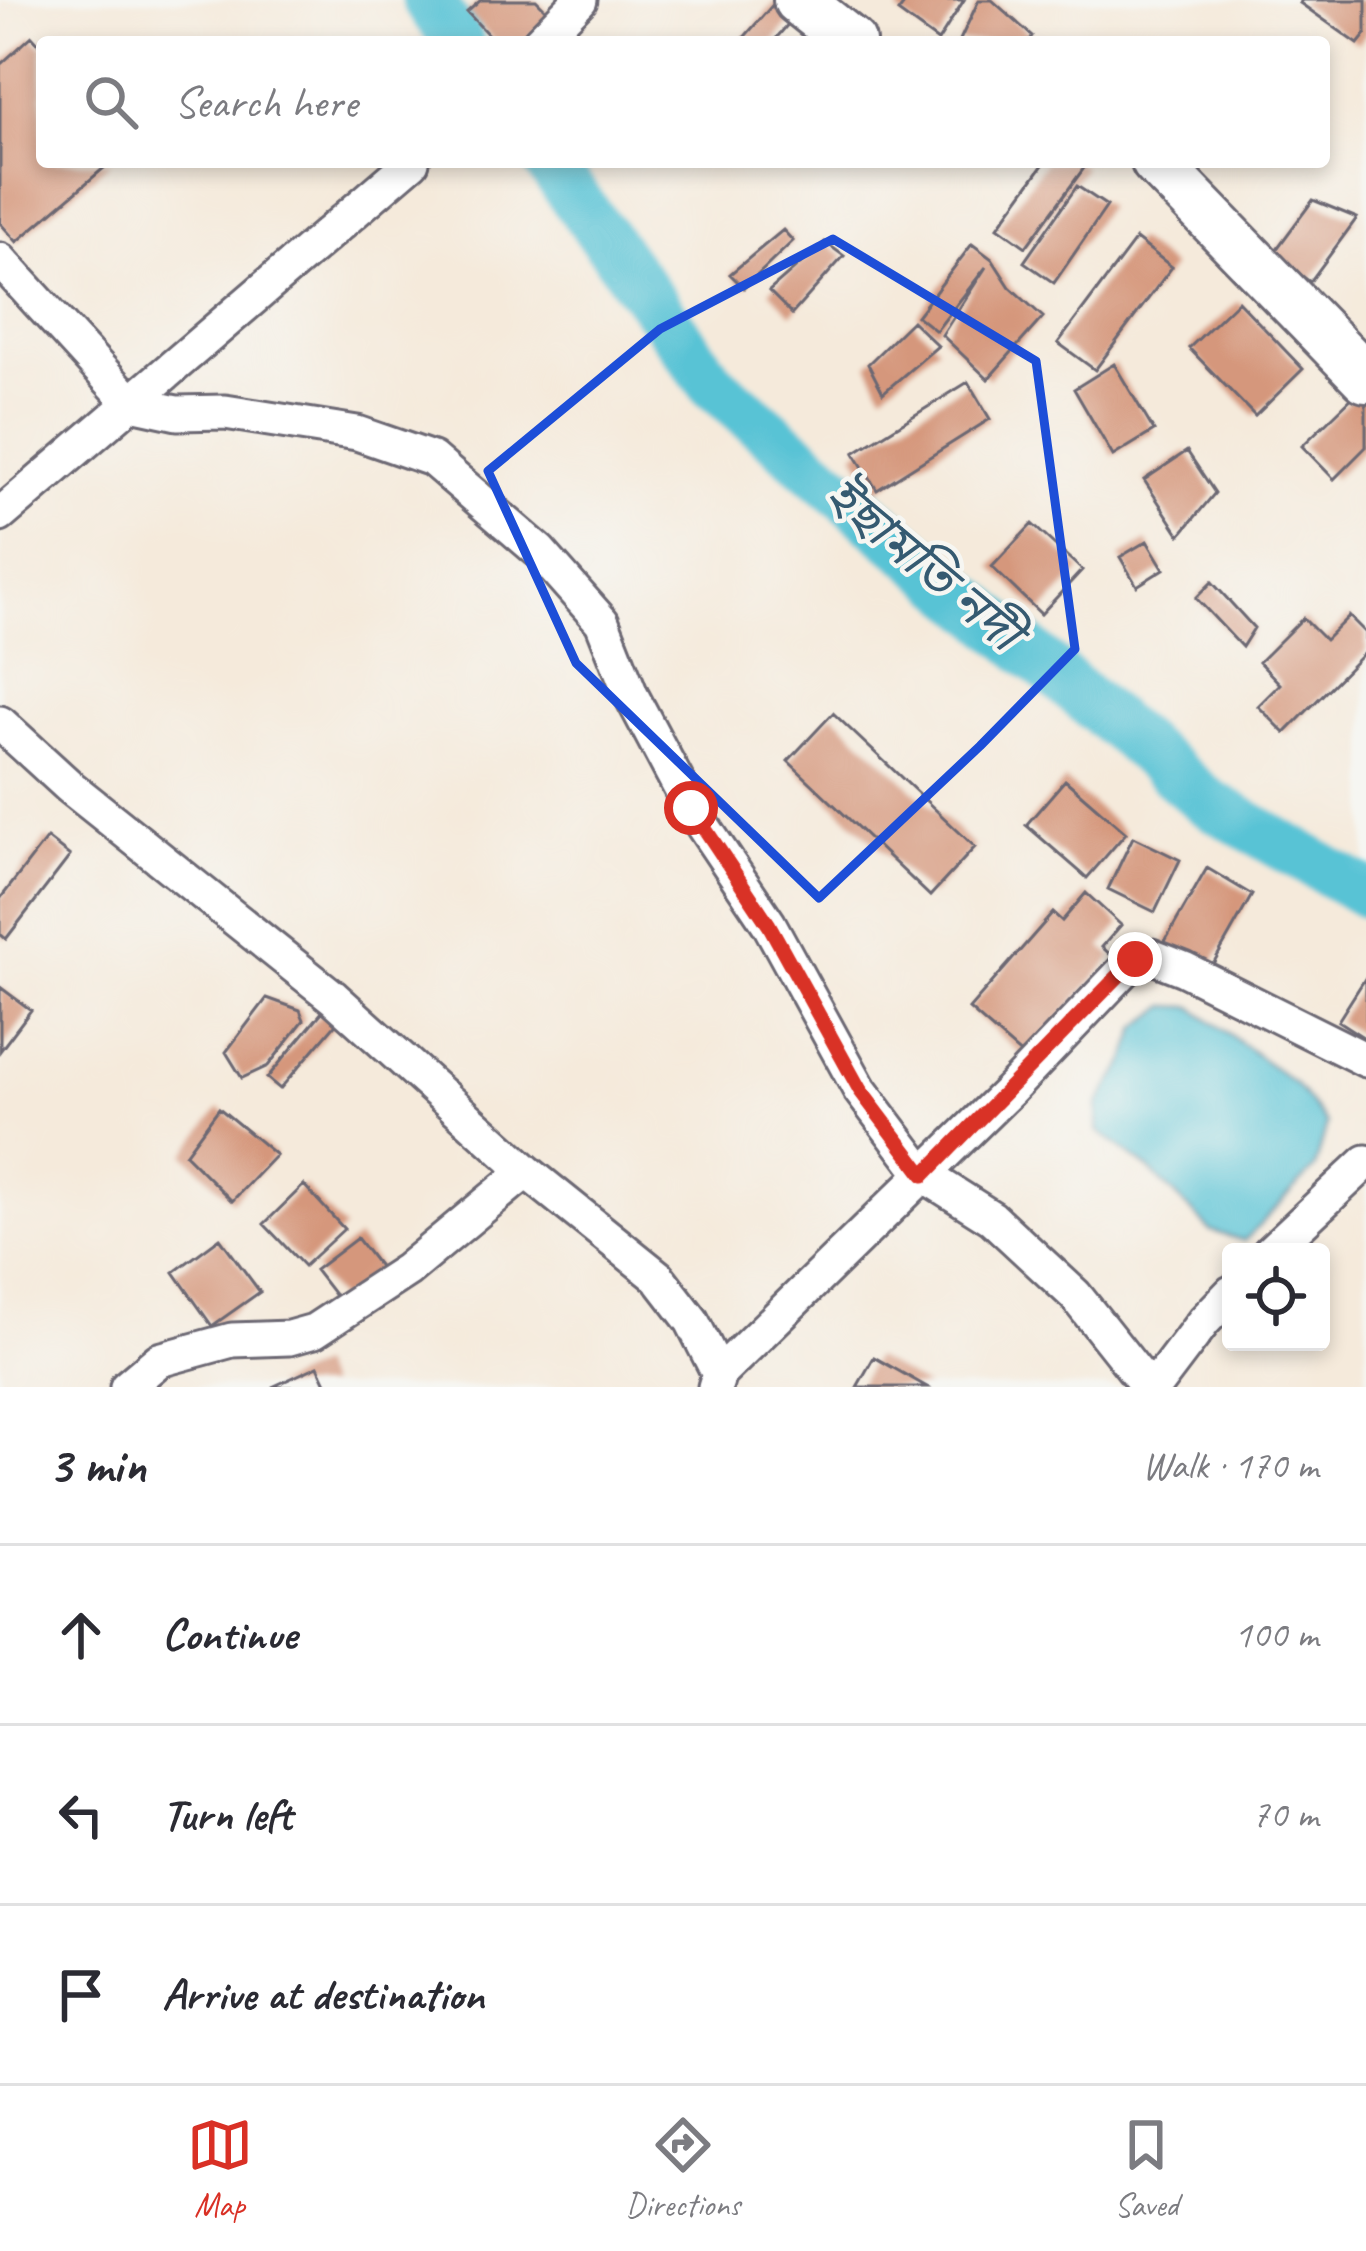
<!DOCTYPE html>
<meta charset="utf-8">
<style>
:root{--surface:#fff;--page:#f7f7f7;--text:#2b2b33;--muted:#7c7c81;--line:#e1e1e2;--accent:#d93025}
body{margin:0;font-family:Caveat,"Noto Sans Bengali",sans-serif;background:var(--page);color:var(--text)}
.controls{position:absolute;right:36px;bottom:36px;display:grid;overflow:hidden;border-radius:12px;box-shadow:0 6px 18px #0003}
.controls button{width:108px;height:108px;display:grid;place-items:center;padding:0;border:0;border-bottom:3px solid var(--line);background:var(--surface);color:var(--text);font:60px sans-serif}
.stop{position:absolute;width:36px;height:36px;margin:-27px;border:9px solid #d93025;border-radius:50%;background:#fff}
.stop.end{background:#d93025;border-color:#fff;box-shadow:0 3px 12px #0008}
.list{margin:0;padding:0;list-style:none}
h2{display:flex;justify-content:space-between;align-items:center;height:156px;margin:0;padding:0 48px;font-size:51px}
h2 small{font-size:39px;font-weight:400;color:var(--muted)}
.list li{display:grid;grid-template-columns:78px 1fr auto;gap:36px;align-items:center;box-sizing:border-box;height:180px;padding:0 48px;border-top:3px solid var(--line)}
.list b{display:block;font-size:45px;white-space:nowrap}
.list em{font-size:39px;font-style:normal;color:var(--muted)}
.icon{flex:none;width:66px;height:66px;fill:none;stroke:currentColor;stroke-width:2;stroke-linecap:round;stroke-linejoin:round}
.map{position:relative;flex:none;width:1366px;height:1387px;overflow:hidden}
.search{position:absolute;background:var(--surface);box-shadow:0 6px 18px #0003;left:36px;right:36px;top:36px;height:132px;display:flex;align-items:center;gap:30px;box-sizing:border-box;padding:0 42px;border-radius:12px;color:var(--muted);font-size:45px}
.sheet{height:696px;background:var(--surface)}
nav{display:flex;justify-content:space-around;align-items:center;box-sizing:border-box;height:168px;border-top:3px solid var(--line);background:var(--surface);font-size:33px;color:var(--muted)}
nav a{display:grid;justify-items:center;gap:6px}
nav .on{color:var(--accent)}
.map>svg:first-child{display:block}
</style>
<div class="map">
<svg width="1366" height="1387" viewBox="0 0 1366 1387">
<rect width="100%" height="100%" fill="#f6f6f2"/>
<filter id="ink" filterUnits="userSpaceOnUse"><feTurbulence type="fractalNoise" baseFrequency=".00833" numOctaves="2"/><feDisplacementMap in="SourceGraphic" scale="24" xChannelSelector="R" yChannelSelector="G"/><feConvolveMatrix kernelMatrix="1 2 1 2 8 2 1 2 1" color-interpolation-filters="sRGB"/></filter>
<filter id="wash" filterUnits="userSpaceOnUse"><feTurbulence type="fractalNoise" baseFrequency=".004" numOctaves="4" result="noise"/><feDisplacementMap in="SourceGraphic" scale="48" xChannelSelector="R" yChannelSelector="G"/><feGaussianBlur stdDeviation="2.7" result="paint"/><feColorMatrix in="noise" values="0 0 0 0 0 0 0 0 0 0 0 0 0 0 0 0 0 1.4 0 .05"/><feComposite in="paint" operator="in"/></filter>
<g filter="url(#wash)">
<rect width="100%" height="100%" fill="#f5eadb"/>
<path fill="#59c3d5" stroke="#3e7288" stroke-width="3" d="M1167,1006L1193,1007L1295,1084L1327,1124L1315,1168L1244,1241L1211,1231L1150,1170L1098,1131V1104L1125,1063L1138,1027Z"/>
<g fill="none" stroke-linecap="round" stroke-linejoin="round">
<path stroke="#59c3d5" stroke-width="51" d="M427,0L459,42
M548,162L713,384L1207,802L1366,893"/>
</g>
<g id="blocks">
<path fill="#d5977b" d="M481,0H536L552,16L523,42H495L467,12Z
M907,0H964L938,41L898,12Z
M979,0H992L1032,36L1028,42H959Z
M1302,0H1366V34L1358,44L1300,3Z
M776,1L795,16L773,42H740Z
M32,36L42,47V162H111L17,242L0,223V65Z
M1045,162H1076L1084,168L1026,247L998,227Z
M1077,186L1107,206L1054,283L1024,262Z
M1313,200L1357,218L1310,282L1273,254Z
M783,230L793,241L744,288L730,274Z
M1136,239L1172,267L1095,370L1058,343Z
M825,242L844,256L792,314L769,291Z
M972,244L992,259L1010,287L1043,317L988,379L942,335L986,267L936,331L917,316Z
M1238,301L1303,369L1255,416L1189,348Z
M912,321L938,346L883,393L868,364Z
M1114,364L1154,431L1113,456L1074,389Z
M968,382L990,419L877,490L854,453Z
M1361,389L1366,394V447L1334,479L1302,446Z
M1187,451L1215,493L1180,535L1144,480Z
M1032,524L1082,570L1041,614L992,567Z
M1147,541L1164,569L1137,586L1120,557Z
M1212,582L1254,628L1242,647L1196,598Z
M1349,616L1366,633V651L1285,733L1258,706L1280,684L1259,662L1303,618L1325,640Z
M833,713L975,847L930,896L788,761Z
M1065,780L1126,833L1087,878L1026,825Z
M1133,837L1180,860L1155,912L1108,889Z
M47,838L70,856L6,939L0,934V899Z
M1207,868L1252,895L1210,969L1164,943Z
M1086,893L1121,925L1102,947L1113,957L1025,1058L969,1009L1053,913L1062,921Z
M1366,977V1039L1338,1021Z
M0,987L31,1010L0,1051Z
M267,998L300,1010L304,1020L268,1066L242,1078L226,1052Z
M322,1012L339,1020L280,1089L267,1078Z
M219,1108L276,1155L232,1201L185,1154Z
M304,1185L344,1229L304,1266L264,1224Z
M220,1238L260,1292L212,1326L174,1272Z
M357,1238L381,1269L339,1301L315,1270Z
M874,1357L927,1387H857Z
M318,1366L328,1387H272Z"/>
</g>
</g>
<g filter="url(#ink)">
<use href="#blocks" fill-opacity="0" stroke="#6c6873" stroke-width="3"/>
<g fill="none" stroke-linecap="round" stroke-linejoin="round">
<g stroke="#6c6873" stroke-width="39">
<path id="street" d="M539,42L580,0
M0,260L131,403L177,413L225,412L357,433L432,459L539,551L602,622L631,695L691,808L769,924L860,1090L924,1175L992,1218L1075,1295L1148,1387
M0,515L412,162
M0,723L70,787L333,997L526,1171L658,1277L692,1321L719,1374L715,1387
M1270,1252L1366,1162
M719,1374L1009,1091L1135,959L1151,956L1184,969L1366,1060
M127,1387L159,1360L232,1340L289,1338L314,1331L407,1270L526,1171
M1154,1387L1204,1321L1231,1293"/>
</g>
<g stroke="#6c6873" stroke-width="54">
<path id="secondary" d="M798,0L851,42
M1156,162L1366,378"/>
</g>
<use href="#street" stroke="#fff" stroke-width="33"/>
<use href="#secondary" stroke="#fff" stroke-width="48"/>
</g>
</g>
<g fill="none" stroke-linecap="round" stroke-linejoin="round" filter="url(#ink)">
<path stroke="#d93025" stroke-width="15" d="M691,808L769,925L860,1090L924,1175L1135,959"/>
</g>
<path fill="none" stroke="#1d4ed8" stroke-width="9" stroke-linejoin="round" d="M833,239L1036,361L1075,649L980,746L819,898L576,663L488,471L660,329Z"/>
<g text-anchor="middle" stroke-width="9" stroke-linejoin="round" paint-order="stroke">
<g font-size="51" font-style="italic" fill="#355a71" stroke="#f6f6f2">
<text transform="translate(924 563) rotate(40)" y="18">ইছামতি নদী</text>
</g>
</g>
</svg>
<div class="controls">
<button><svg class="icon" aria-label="locate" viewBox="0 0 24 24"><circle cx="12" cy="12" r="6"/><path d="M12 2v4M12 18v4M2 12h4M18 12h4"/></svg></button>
</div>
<div class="stop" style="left:691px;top:808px"></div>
<div class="stop end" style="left:1135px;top:959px"></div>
<div class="search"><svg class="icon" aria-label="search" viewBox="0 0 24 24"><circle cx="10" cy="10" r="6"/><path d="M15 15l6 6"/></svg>Search here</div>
</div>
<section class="sheet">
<h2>3 min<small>Walk · 170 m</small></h2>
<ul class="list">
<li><svg class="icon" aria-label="ahead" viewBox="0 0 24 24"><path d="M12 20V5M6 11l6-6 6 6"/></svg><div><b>Continue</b></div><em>100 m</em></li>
<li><svg class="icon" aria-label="left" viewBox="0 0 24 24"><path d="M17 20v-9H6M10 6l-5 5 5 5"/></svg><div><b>Turn left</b></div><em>70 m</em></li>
<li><svg class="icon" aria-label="arrive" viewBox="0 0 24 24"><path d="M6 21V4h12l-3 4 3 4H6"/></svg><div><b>Arrive at destination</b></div></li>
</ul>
</section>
<nav>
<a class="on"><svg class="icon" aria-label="map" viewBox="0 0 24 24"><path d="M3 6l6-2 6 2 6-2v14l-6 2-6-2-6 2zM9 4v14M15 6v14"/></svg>Map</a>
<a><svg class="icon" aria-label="directions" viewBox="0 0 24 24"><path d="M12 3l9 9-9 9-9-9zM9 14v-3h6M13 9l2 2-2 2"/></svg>Directions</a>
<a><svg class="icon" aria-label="saved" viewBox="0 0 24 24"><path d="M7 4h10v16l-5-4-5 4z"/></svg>Saved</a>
</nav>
